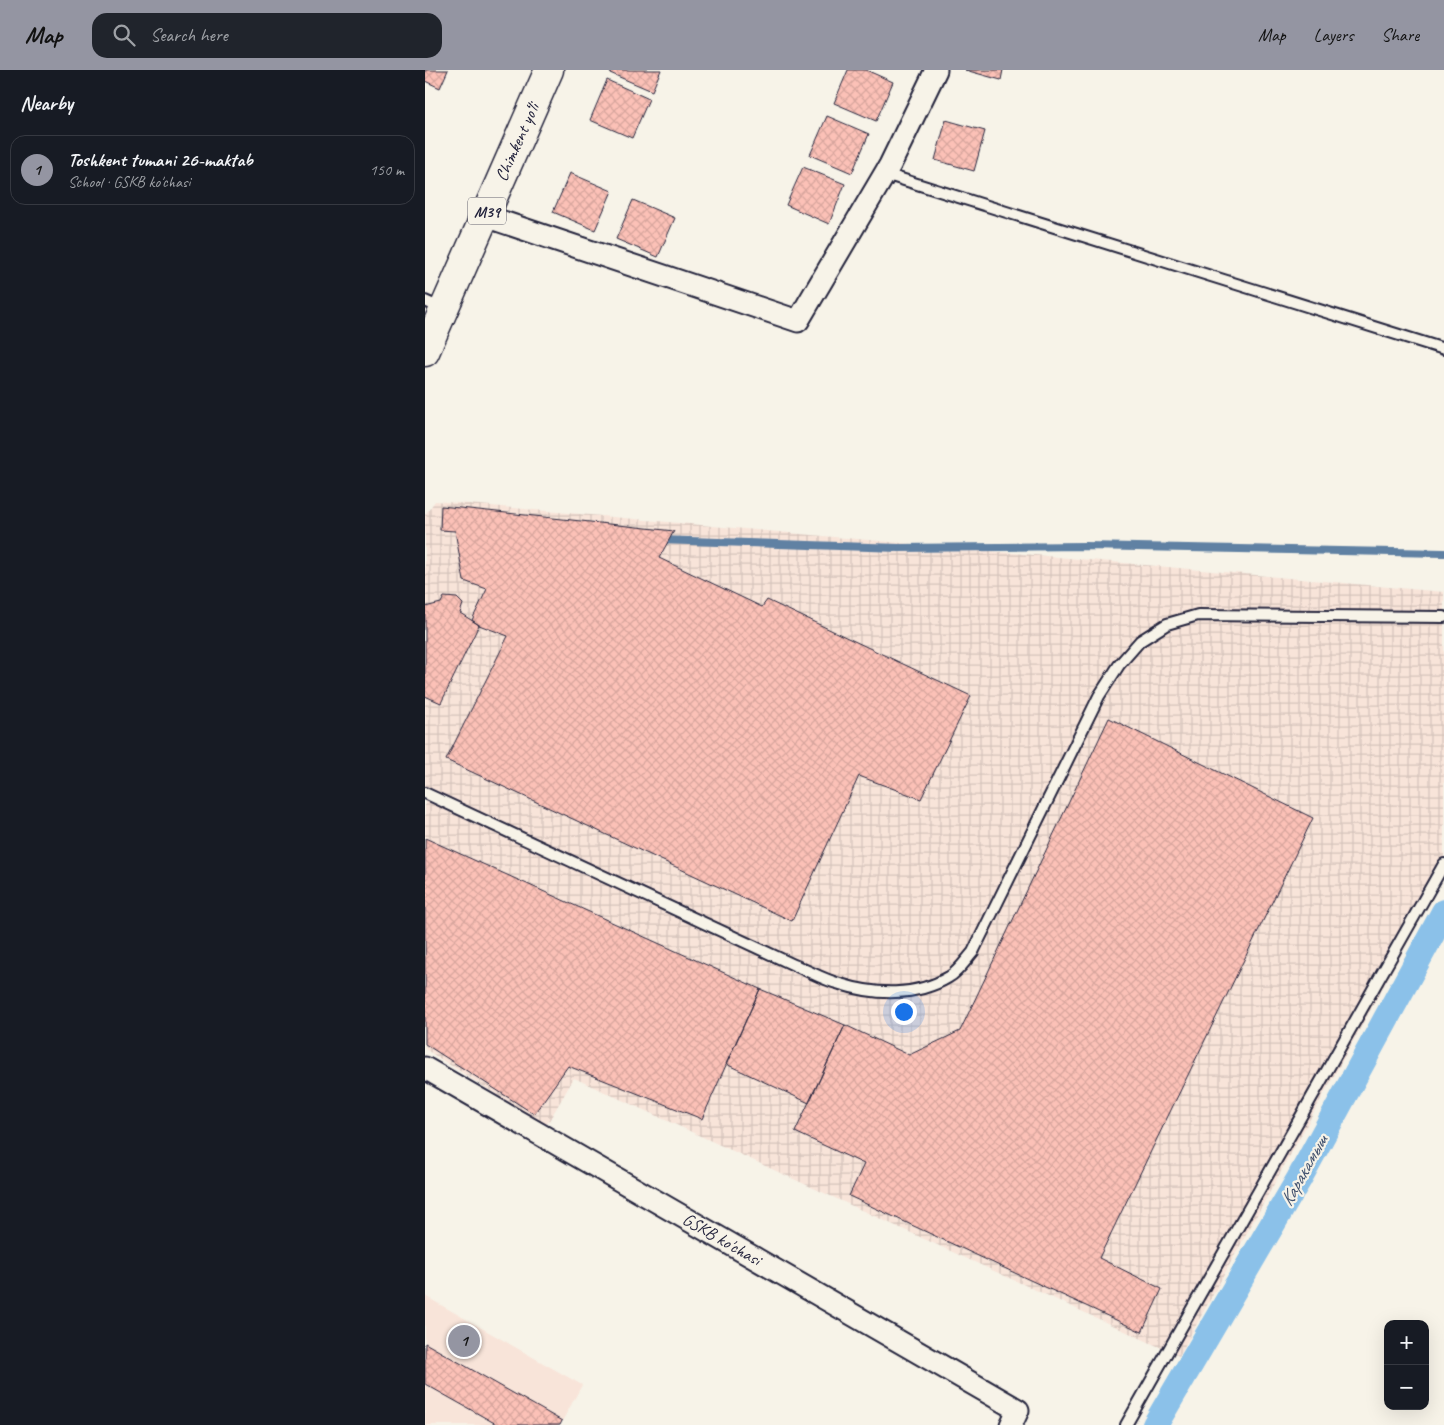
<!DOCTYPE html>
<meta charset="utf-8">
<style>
:root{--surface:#171b24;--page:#20242c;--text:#f1f3f6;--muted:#9ea1a6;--line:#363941;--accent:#9495a2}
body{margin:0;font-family:Caveat,sans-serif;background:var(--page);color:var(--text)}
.controls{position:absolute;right:15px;bottom:15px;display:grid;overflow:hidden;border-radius:10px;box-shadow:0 5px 20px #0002}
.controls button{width:45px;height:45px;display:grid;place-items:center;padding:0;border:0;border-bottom:1px solid var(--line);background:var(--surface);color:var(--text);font:25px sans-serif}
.you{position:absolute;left:478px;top:941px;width:18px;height:18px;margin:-12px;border:4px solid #fff;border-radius:50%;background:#1a73e8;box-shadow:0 0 0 8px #1a73e833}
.badge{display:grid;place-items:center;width:32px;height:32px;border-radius:50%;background:var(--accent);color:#111;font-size:16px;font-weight:700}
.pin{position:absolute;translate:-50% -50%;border:2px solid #fff;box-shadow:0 1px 5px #0006}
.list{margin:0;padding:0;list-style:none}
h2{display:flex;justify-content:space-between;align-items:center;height:65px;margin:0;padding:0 20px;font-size:21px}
h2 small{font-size:16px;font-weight:400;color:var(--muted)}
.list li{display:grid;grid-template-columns:32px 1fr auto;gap:15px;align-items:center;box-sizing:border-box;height:70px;margin:0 10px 10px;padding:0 10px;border:1px solid var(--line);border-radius:15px}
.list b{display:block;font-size:19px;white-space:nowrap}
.list p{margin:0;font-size:16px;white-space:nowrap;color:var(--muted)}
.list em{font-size:16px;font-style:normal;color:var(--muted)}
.icon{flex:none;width:28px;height:28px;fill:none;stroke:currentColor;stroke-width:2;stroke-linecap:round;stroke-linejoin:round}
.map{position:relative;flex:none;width:1019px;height:1355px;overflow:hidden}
header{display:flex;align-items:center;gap:30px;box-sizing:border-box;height:70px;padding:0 25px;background:var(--accent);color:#111}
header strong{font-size:24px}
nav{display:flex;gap:28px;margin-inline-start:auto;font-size:18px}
.search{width:350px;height:45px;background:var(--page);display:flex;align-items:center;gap:12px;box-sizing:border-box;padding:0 18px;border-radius:15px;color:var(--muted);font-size:19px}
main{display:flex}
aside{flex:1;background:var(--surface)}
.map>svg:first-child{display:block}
</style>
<header>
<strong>Map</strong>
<div class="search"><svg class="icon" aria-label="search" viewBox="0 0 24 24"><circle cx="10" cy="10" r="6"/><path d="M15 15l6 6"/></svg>Search here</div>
<nav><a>Map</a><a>Layers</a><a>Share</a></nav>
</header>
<main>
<aside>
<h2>Nearby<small></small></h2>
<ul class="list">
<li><span class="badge">1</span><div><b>Toshkent tumani 26-maktab</b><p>School · GSKB ko'chasi</p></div><em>150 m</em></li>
</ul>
</aside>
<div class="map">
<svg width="1019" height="1355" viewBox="0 0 1019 1355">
<defs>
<pattern id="industrial-grid" width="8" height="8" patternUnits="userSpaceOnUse" patternTransform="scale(1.25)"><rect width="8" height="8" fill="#f8e4d9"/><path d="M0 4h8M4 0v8" fill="none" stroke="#d4c3bb"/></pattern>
<pattern id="building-cross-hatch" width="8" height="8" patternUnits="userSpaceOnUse" patternTransform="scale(1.25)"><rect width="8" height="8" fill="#fcc1b7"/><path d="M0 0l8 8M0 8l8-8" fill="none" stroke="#d8a69e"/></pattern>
</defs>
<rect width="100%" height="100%" fill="#f7f3e8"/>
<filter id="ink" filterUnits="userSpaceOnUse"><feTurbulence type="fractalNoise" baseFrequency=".02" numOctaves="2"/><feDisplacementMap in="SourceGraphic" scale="10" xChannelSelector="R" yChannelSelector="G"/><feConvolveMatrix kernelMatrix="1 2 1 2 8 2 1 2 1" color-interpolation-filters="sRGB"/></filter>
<g filter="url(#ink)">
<path fill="#f8e4d9" d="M0,1226L157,1315L135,1355H0Z"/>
<path fill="url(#industrial-grid)" d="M10,431L1019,522V807L754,1286L149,1008L121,1056L0,979V445Z"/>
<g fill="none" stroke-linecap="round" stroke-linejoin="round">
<path stroke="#6181a3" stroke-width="8" d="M235,470L474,478L660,476L1019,483"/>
<path stroke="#8bc1e9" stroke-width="26" d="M730,1355L874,1109L1019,842"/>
</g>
<path fill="url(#building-cross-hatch)" stroke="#22223b" d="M0,0H23L15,18L0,11Z
M186,0H236L227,21L185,3Z
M423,0H441L468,12L451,51L409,33Z
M540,0H578L576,10Z
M182,10L224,29L207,68L165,50Z
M402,46L444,64L427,103L385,85Z
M521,50L560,61L549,101L510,90Z
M378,97L420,114L404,154L361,135Z
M145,103L187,121L170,160L128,142Z
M208,130L250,148L233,187L191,169Z
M16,436L249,461L234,488L337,537L342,530L546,626L496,729L434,706L367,851L21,690L83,566L54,555L47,550L62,519L39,511L30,461L15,460Z
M19,527L32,528L38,534L35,543L54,555L16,633L0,626V537L16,533Z
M684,648L888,748L674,1188L737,1219L717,1262L424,1126L439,1094L370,1062L420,955L484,985L535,961Z
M0,768L335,919L277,1049L143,996L109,1044L0,974Z
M335,919L420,955L384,1033L301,994Z
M0,1273L137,1351L135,1355H73L0,1314Z"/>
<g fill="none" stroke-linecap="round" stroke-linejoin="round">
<g stroke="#22223b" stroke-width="14">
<path id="lane" d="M460,104L1019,279
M0,231L18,239
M0,723L369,895C384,901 399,910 415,914C450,925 491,927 524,907C533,902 541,890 548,882L674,626L694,595L715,571L742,554L773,545L1019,547
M701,1355L1019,794"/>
</g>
<g stroke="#22223b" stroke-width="25">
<path id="street" d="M60,146L373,251L465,95L511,0
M0,998L593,1340L586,1355"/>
</g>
<g stroke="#22223b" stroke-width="31">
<path id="highway" d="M0,282L124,0"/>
</g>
<use href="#lane" stroke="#f7f3e8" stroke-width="10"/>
<use href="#street" stroke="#f7f3e8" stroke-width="21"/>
<use href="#highway" stroke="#f7f3e8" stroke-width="28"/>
</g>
</g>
<g text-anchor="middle" stroke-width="4.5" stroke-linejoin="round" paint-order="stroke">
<rect fill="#f7f3e8" stroke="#62616f" stroke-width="1" x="43" y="127.5" width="38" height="27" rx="4"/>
<g font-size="16" font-weight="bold" fill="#22223b">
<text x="62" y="147">M39</text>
</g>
<g font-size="18" fill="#22223b" stroke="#f7f3e8">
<text transform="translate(92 72) rotate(-66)" y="6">Chimkent yo‘li</text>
<text transform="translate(297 1169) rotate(30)" y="6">GSKB ko'chasi</text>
</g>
<g font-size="19" font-style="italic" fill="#42526f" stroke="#f7f3e8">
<text transform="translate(878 1100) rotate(-61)" y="7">Каракамыш</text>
</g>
</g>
</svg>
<div class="controls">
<button>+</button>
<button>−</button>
</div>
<div class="you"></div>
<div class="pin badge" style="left:39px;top:1271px">1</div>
</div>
</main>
